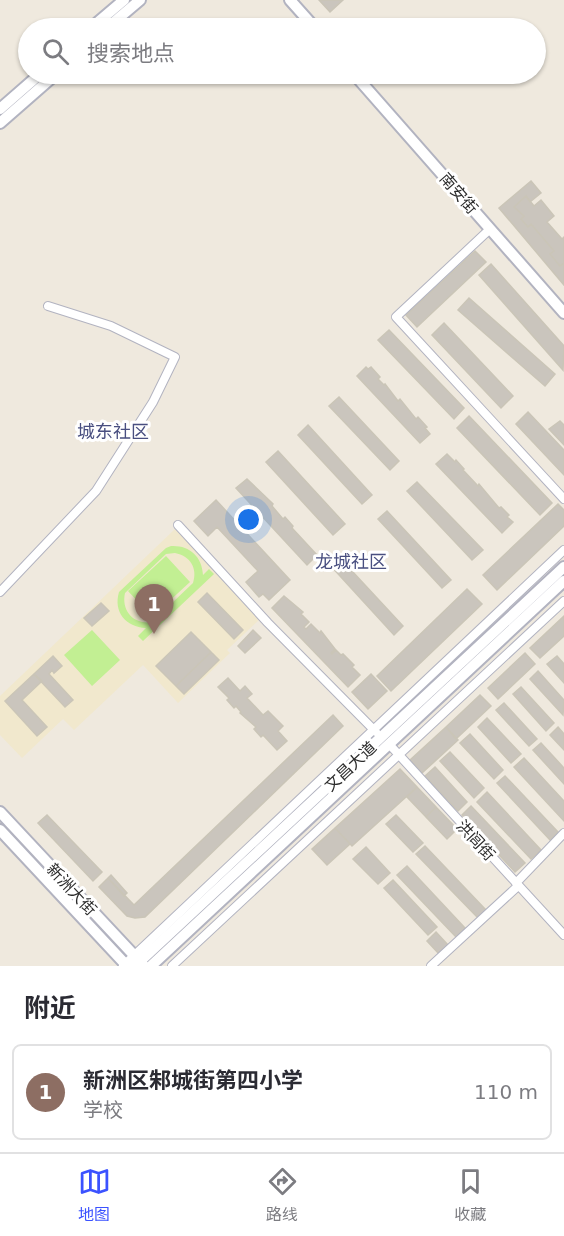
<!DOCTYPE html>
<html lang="zh">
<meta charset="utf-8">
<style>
:root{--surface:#fff;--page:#f7f7f7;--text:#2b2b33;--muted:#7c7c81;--line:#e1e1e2;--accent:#3b52ff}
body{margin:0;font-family:"DejaVu Sans","Noto Sans SC",sans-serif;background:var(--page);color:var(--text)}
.you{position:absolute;left:249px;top:520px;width:21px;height:21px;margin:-15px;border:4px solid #fff;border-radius:50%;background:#1a73e8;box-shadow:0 0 0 9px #1a73e833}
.badge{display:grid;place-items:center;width:39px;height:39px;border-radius:50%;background:var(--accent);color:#fff;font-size:20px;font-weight:700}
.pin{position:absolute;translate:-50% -50px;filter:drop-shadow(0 2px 3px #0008)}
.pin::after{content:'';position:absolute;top:32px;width:21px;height:18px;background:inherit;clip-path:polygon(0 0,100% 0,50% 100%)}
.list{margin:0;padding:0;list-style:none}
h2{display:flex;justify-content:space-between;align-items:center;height:78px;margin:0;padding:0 24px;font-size:26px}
h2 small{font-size:20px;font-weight:400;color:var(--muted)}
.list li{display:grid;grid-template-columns:39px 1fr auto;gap:18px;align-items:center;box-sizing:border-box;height:96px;margin:0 12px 12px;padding:0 12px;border:2px solid var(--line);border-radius:9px}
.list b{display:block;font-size:22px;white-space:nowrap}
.list p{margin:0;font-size:20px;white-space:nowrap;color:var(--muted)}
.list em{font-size:20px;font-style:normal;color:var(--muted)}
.icon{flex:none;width:33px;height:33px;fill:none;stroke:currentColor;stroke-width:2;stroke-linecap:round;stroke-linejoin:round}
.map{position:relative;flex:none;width:564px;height:966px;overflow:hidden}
.search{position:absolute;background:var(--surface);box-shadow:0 2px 4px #0004;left:18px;right:18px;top:18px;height:66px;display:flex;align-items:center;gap:15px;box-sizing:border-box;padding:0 21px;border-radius:33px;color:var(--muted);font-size:22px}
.sheet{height:186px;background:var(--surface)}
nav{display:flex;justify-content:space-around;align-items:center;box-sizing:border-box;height:84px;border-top:2px solid var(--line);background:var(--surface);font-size:16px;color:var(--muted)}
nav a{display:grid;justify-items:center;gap:3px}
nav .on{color:var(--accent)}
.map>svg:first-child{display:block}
</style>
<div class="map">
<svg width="564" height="966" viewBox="0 0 564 966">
<rect width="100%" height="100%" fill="#efe9de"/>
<path fill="#f1e8cd" d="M175,529L260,619L227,650L230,653L178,703L143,665L74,730L63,719L22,758L0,735V696Z"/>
<path fill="#c2ef93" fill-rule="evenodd" d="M171,546C189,545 202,556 203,575L209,569L214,574L143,641L138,636L146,628C126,627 113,612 119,592L166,548ZM175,553C190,556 198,568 193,583L152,622C134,625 121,611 125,593L166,554Z
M166,556L190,582L152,617L128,591Z
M92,630L120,660L92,686L64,655Z"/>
<path fill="#cac5bd" stroke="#cac5b7" stroke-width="1.5" d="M319,0H343L330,12Z
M531,181L541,193L530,202L526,196L514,207L524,216L521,219L528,227L531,224L554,251L550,254L560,266L564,263V285L499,208Z
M526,196L534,206L541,200L554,216L547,222L562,239L564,237V263L560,266L550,254L554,251L531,224L528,227L521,219L524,216L514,207Z
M475,251L486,262L417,327L406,315Z
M491,264L564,346L563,370L479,275Z
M469,298L555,374L545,386L458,310Z
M444,323L513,396L501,408L432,335Z
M389,330L464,408L454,419L378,340Z
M366,367L368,369L371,367L380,377L378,379L384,385L385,384L398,401L400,399L416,419L418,417L427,427L425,428L430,434L420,443L357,376Z
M339,397L399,461L390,470L329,406Z
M528,412L564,450V475L516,424Z
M469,416L552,503L540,515L457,428Z
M560,421L564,425V445L549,429Z
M308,425L372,495L362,504L298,435Z
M278,451L345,524L333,535L266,462Z
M447,454L455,462L456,460L464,469L463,470L478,486L479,484L499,508L501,507L509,515L507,517L513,522L502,533L436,464Z
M247,479L273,504L272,506L283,519L285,517L293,526L292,528L317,555L307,565L236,488Z
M417,482L483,550L472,560L407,491Z
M216,500L290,580L269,600L263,594L259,597L246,582L258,571L217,527L208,536L194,521Z
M558,504L564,510V526L497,590L483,575Z
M387,511L451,580L442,588L378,519Z
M339,557L403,626L394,635L330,565Z
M467,589L482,604L391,691L377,676Z
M207,593L243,630L234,639L198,602Z
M284,596L303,612L301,614L309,622L304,627L306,629L311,624L320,633L321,631L335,649L331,653L332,654L336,650L341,655L343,654L354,665L352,667L360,675L348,687L272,608Z
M101,603L109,611L92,626L84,618Z
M564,616V636L540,658L530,648Z
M253,630L261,638L245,653L238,646Z
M191,632L211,652L176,686L156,666Z
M211,652L219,660L184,694L176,686Z
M525,653L535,664L498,699L488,688Z
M53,656L62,666L54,673L52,670L49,674L73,700L65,707L34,674Z
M557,656L564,664V683L547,664Z
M538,671L564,700L563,715L530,679Z
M34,674L42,681L22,700L47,727L37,736L5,701Z
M371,674L387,691L368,709L352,692Z
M228,678L240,691L245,686L252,694L247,698L263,715L268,711L283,726L278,731L287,741L277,750L263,735L261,737L254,729L256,727L240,713L241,712L236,706L234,708L227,700L229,698L218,687Z
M521,687L554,723L546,731L513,694Z
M480,695L491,706L456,739L446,727Z
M504,703L537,739L529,746L496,710Z
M333,715L343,726L145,917L135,918L127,916L99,887L108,878L134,905Z
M487,718L521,754L511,763L478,727Z
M446,727L458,740L422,773L410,760Z
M558,727L564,734V750L550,735Z
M470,734L503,770L494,779L460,743Z
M541,743L564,768V784L533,750Z
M450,752L484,788L474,798L440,761Z
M524,758L564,801V821L514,767Z
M435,767L467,802L458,811L425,776Z
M400,769L417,787L352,846L335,828Z
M505,776L558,832L550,840L497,783Z
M417,787L436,807L426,817L407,797Z
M487,792L541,850L531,859L477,802Z
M471,806L525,863L515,872L462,815Z
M436,807L457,829L447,839L426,817Z
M47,815L102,872L93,881L38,823Z
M396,815L423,843L413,852L386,824Z
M335,828L350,844L327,865L312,849Z
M425,846L486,910L478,918L416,854Z
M366,847L390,873L378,884L353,859Z
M407,866L465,928L456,937L397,875Z
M111,875L127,893L124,896L108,878Z
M393,880L437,927L428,935L384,888Z
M436,932L448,945L439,954L427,941Z"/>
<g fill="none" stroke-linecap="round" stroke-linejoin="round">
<g stroke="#b2b3c0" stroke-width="10">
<path id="minor" d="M490,229L396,317L564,499
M178,525L268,623L376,732
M0,592L96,491L153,402L175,357L111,326L48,306
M389,744L564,935
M516,883L564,833
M123,966L564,550
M172,966L564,601
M431,966L518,886"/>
</g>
<g stroke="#b2b3c0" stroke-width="14">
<path id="secondary" d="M290,0L315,28
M91,28L124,0
M107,28L140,0
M354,74L564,313
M0,109L40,74
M0,123L56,74
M0,812L144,966
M0,830L127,966
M135,966L564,567
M151,966L564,581"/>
</g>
<use href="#minor" stroke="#fff" stroke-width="8"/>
<use href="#secondary" stroke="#fff" stroke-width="10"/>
</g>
<g text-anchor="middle" stroke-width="6" stroke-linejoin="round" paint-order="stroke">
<g font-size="16" fill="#2c2c2c" stroke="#fff">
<text transform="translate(459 193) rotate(49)" y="6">南安街</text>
<text transform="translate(350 766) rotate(-43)" y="6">文昌大道</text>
<text transform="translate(476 840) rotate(47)" y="6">洪闾街</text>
<text transform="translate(72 889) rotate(47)" y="6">新洲大街</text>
</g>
<g font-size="18" fill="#494f80" stroke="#fff">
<text x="113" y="438">城东社区</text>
<text x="351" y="568">龙城社区</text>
</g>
</g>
</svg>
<div class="you"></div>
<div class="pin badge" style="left:154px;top:634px;background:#8d6e63">1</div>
<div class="search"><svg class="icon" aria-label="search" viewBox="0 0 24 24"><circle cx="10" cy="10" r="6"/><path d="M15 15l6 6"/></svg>搜索地点</div>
</div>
<section class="sheet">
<h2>附近<small></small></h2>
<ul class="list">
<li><span class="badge" style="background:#8d6e63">1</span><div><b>新洲区邾城街第四小学</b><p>学校</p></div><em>110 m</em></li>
</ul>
</section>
<nav>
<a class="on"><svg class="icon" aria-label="map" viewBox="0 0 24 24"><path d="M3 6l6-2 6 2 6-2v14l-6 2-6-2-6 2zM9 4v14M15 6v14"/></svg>地图</a>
<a><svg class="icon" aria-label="directions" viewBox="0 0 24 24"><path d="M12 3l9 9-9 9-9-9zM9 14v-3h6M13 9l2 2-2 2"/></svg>路线</a>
<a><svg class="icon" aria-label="saved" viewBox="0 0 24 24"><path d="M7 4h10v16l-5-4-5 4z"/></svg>收藏</a>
</nav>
